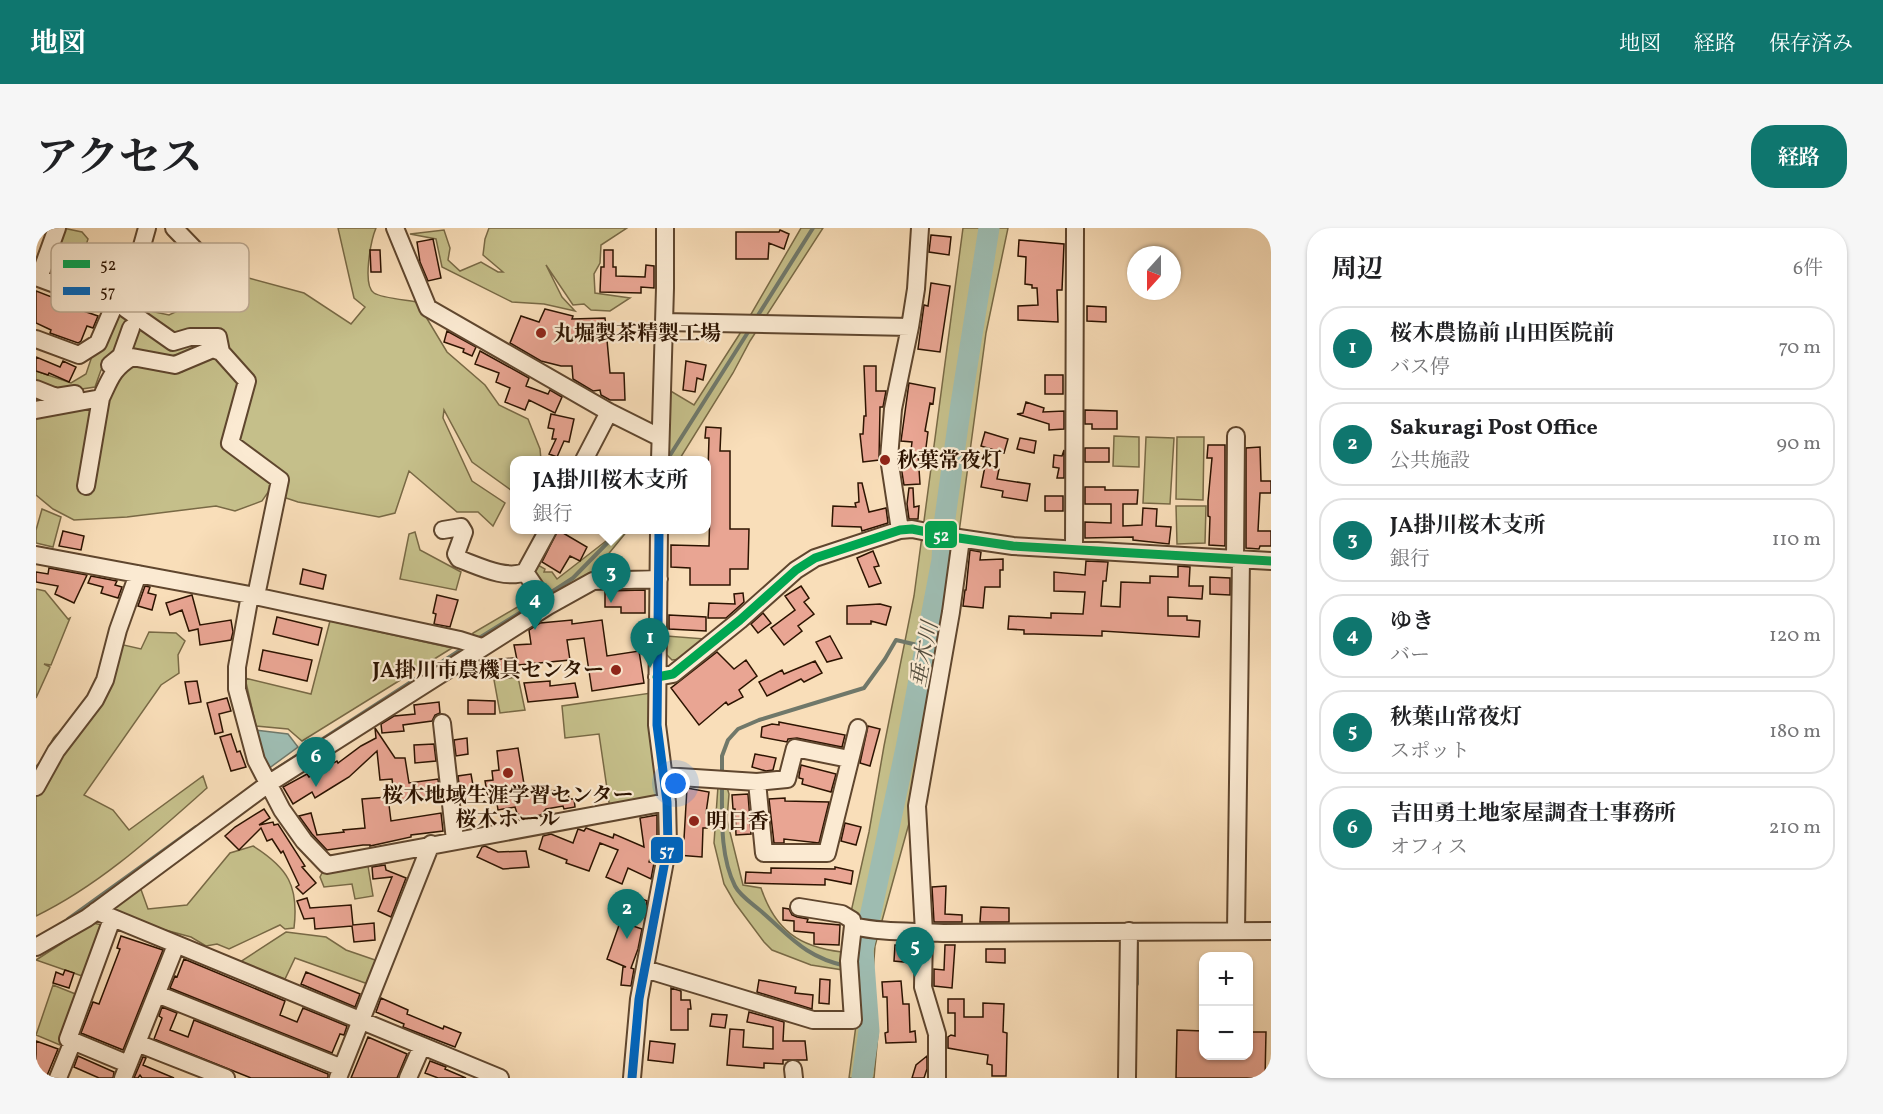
<!DOCTYPE html>
<html lang="ja">
<meta charset="utf-8">
<style>
:root{--surface:#fff;--page:#f6f6f6;--text:#202124;--muted:#757577;--line:#e0e0e0;--accent:#0f766e}
body{margin:0;font-family:Vollkorn,"Noto Serif JP",serif;background:var(--page);color:var(--text)}
.controls{position:absolute;right:18px;bottom:18px;display:grid;overflow:hidden;border-radius:12px;box-shadow:0 2px 4px #0004}
.controls button{width:54px;height:54px;display:grid;place-items:center;padding:0;border:0;border-bottom:2px solid var(--line);background:var(--surface);color:var(--text);font:30px sans-serif}
.compass{position:absolute;left:1091px;top:18px;width:54px;height:54px;border-radius:50%;background:var(--surface);box-shadow:0 2px 4px #0004;rotate:201deg}
.you{position:absolute;left:640px;top:556px;width:21px;height:21px;margin:-15px;border:4px solid #fff;border-radius:50%;background:#1a73e8;box-shadow:0 0 0 9px #1a73e833}
.badge{display:grid;place-items:center;width:39px;height:39px;border-radius:50%;background:var(--accent);color:#fff;font-size:20px;font-weight:700}
.pin{position:absolute;translate:-50% -50px;filter:drop-shadow(0 2px 3px #0008)}
.pin::after{content:'';position:absolute;top:32px;width:21px;height:18px;background:inherit;clip-path:polygon(0 0,100% 0,50% 100%)}
.popup{position:absolute;left:474px;top:228px;width:201px;height:78px;box-sizing:border-box;display:grid;place-content:center;border-radius:12px;background:var(--surface);filter:drop-shadow(0 2px 4px #0005);font-size:20px;white-space:nowrap;color:var(--muted)}
.popup b{font-size:22px;color:var(--text)}
.popup::after{content:'';position:absolute;left:50%;top:100%;margin-left:-12px;border:12px solid transparent;border-top-color:var(--surface)}
.list{margin:0;padding:0;list-style:none}
h2{display:flex;justify-content:space-between;align-items:center;height:78px;margin:0;padding:0 24px;font-size:26px}
h2 small{font-size:20px;font-weight:400;color:var(--muted)}
.list li{display:grid;grid-template-columns:39px 1fr auto;gap:18px;align-items:center;box-sizing:border-box;height:84px;margin:0 12px 12px;padding:0 12px;border:2px solid var(--line);border-radius:24px}
.list b{display:block;font-size:22px;white-space:nowrap}
.list p{margin:0;font-size:20px;white-space:nowrap;color:var(--muted)}
.list em{font-size:20px;font-style:normal;color:var(--muted)}
.map{position:relative;flex:none;width:1235px;height:850px;overflow:hidden;border-radius:24px}
header{display:flex;align-items:center;gap:36px;box-sizing:border-box;height:84px;padding:0 30px;background:var(--accent);color:#fff}
header strong{font-size:28px}
nav{display:flex;gap:33px;margin-inline-start:auto;font-size:21px}
.intro{display:flex;align-items:center;justify-content:space-between;box-sizing:border-box;height:144px;padding:0 36px}
h1{margin:0;font-size:42px}
.button{padding:15px 27px;border-radius:24px;background:var(--accent);color:#fff;font-size:21px;font-weight:700}
main{display:flex;gap:36px;padding:0 36px}
aside{flex:1;background:var(--surface);border-radius:24px;box-shadow:0 2px 4px #0004}
.map>svg:first-child{display:block}
</style>
<header>
<strong>地図</strong>
<nav><a>地図</a><a>経路</a><a>保存済み</a></nav>
</header>
<div class="intro"><h1>アクセス</h1><a class="button">経路</a></div>
<main>
<div class="map">
<svg width="1235" height="850" viewBox="0 0 1235 850">
<rect width="100%" height="100%" fill="#f9deb9"/>
<filter id="stains"><feTurbulence type="fractalNoise" baseFrequency=".00333" numOctaves="4"/><feColorMatrix values="0 0 0 0 .2 0 0 0 0 .09 0 0 0 0 .02 0 0 0 .5 -.17"/></filter>
<radialGradient id="worn" r=".72"><stop offset=".6" stop-color="#630" stop-opacity="0"/><stop offset="1" stop-color="#630" stop-opacity=".3"/></radialGradient>
<path fill="#c5bf8a" stroke="#786945" stroke-width="1.5" fill-rule="evenodd" d="M27,0L46,4L52,11L46,30L20,21Z
M302,0H340C335,12 326,57 338,65C345,70 371,72 381,74L411,124L449,157L463,177L492,191L504,221L505,232H479V265L436,234L408,182L407,190L436,253L469,275L457,298L442,284H421L373,243L359,285L343,289L262,274L244,268L248,248L197,216L215,152L180,111L206,156L187,217L235,254L233,263L226,273L199,283L180,278L91,289L38,292L17,281L0,267V166L57,172L91,131L65,142L59,159L19,165L0,159V143L35,155L50,146L57,125L85,82L90,78L133,87L187,62L194,45L268,65L315,96L329,79L318,70ZM179,126L146,144L93,131Z
M453,0H591L565,17L564,35L558,46L559,65L594,70L574,83L555,82L548,76L537,77L510,37L526,69L539,83L508,76L476,74L406,39L400,11L374,6L408,2L414,20L412,32L424,43L445,34L462,44H467L447,27L449,11Z
M765,0H787L714,113L697,145L643,232H624L633,162L658,177L703,107Z
M927,0H972L950,105L917,349L877,581L839,718L837,745L842,805L838,850H813L820,797L813,743L775,737L736,722L728,714L699,675L688,656L678,615L682,558L691,559L693,566L691,592L707,657L725,660C739,702 763,719 806,724L833,604L848,518L878,368Z
M1078,208L1103,209V239L1077,238Z
M1110,209L1138,210L1134,276L1107,275Z
M1141,209H1168L1167,272L1140,271Z
M1140,278H1170L1169,315L1141,316Z
M6,281L25,289L17,319L0,315V302Z
M578,302H592L557,345L448,412L436,411L437,405L490,374L510,360L502,358L504,351L499,346H495L502,337L509,341L508,344H516L521,351L570,313Z
M379,304L384,322L425,344L420,362L364,351L373,306Z
M0,361L9,363L32,391L34,390L15,437L8,436L14,439L0,470Z
M294,393L416,420L266,513L252,501L220,498L209,450L275,466Z
M113,404L140,405L149,413L142,427L143,445L125,457L48,567L77,582L93,602L167,548L171,560C118,607 64,657 0,688V538C23,520 3,508 41,497L79,415L105,421Z
M630,408L670,411L646,431L636,432L628,424Z
M482,449L489,482L464,485L458,452Z
M615,465L622,567L610,574L574,581L563,506L529,510L526,478Z
M217,618C252,640 263,658 258,700L249,701L244,697L193,721L181,716L170,718L155,709L118,699L69,683L103,656L112,681L151,677L194,625Z
M332,638L337,668L319,671L316,656L288,659L284,649L287,643Z
M57,695L66,697L49,749L0,732Z
M250,704L290,709L310,722L342,733L332,756L259,730L249,751L204,734Z
M17,757L42,767L24,817L0,807Z"/>
<path fill="#9ebcb1" stroke="#70786a" stroke-width="1.5" d="M945,0H957L933,123L940,31Z
M219,502L252,506L262,519L232,541Z"/>
<g fill="none" stroke-linecap="round" stroke-linejoin="round">
<path stroke="#70786a" stroke-width="4" d="M719,92L777,0
M631,232L714,101
M511,367L537,350L584,302
M440,412L503,373
M239,542L429,419
M686,547V528L692,512L702,501L723,492L828,460L849,431L860,412L890,419
M686,558C686,590 684,628 699,658C704,668 717,676 726,684C755,709 769,729 810,738
M32,691L160,599
M817,739L828,742
M1101,756V715"/>
<path stroke="#9ebcb1" stroke-width="21" d="M826,850L833,803L827,722L870,520L906,332L908,297L925,176L953,0"/>
</g>
<path fill="#e9a593" stroke="#2c1300" stroke-width="1.5" d="M744,2L753,6L748,21L733,15L732,31H700V4H743Z
M895,7L915,9L913,27L893,24Z
M397,11L405,50L392,53L384,34L381,14Z
M983,12L1028,16L1026,62H1021L1022,94L982,92V78L1002,77L1001,60H996V57L989,56L990,29L982,28Z
M334,22H344L345,44H335Z
M568,22H577V39H580V48L609,49L610,37L618,38V60L605,59V65L564,64L565,39H568Z
M23,31L58,44L59,42L86,52L81,67L75,64L76,62L57,55L55,58L18,45Z
M895,55L914,58L904,124L882,121L888,77L892,78Z
M0,63L18,70V68L38,76L36,79L62,88L57,100L51,98L45,113L42,115L14,105L15,102L0,95Z
M1051,78L1070,79V94L1051,93Z
M509,81L537,88L536,91L569,90L574,145H588L589,172H574L565,167L564,162L557,163L537,151L536,138H525L505,133L474,115L485,88L503,94Z
M411,103L440,119L436,128L427,124L428,121L408,114Z
M444,123L493,150L490,158L512,166L514,162L526,169L519,185L493,172L489,182L469,174L474,160L460,154L463,145L439,136Z
M0,129L24,139L27,133L40,139L33,154L13,145L12,147L0,143Z
M650,133L670,137L667,152L661,150L659,164L647,162Z
M828,138H840V163H850L847,179H844L843,232L827,234L824,206H827L828,188H830Z
M1009,147H1027V166H1009Z
M873,155L899,160L897,176L894,175L889,203L892,204L889,227L882,226L884,256L868,257L865,238H873L876,214L865,213Z
M990,174L1008,180L1007,184L1028,183V201L1013,202V196L981,186L987,185Z
M1049,182L1081,183V201H1056V196H1049Z
M515,186L538,191L533,214L528,213L521,229L513,226L520,211H516L518,201L512,200Z
M670,199L685,200L684,223H694V301H713L712,341H694V357H654V340L635,339V317L673,318L674,276H671L673,210H669Z
M949,204L972,211L968,225L945,218Z
M984,210L1000,213L998,225L981,221Z
M1172,217H1189V318L1173,317L1174,289L1172,288V273L1176,230H1171Z
M1224,219L1225,253H1235V265H1224L1222,303H1235V318H1224L1223,321L1210,320V220Z
M1049,220H1073V234H1049Z
M1028,222V250H1021L1023,240L1017,239L1018,227L1026,228Z
M949,238L963,241L961,251L994,256L991,273L966,269L967,263L945,259Z
M822,255H826L833,284L850,280L852,295L826,303L825,299L796,298L797,278L820,279L819,275L823,274Z
M1049,259H1069V262H1102L1101,276H1087V298L1106,297L1107,280L1121,281L1120,298L1135,299L1133,316L1097,312V309L1049,310V294L1075,295V276H1049Z
M873,260H877L878,279L883,278L882,291H873L871,276Z
M1009,268H1027V283H1009Z
M522,302L551,319L544,333L534,328L524,345L506,334Z
M27,303L48,308L45,322L23,318Z
M934,322L945,324L944,332L967,331V342H964V359H949L947,380L927,378L929,362H930Z
M837,323L843,338L838,339L845,355L833,359L821,330Z
M1050,333L1072,334L1070,353H1067L1065,378L1084,379L1085,354L1114,355V348L1142,349V338L1154,339L1153,358H1167L1166,371L1132,369V388H1151V392L1164,393L1163,409L1066,403V408L998,406H988V402L972,401L973,388L1015,390V385L1047,386L1049,364L1018,363V344L1049,347Z
M13,340L51,347L38,375L19,366L22,358L0,354V344L12,346Z
M267,341L290,347L287,361L264,356Z
M55,348L81,353L79,357L86,359L82,370L65,365L67,359L52,355Z
M1174,349L1194,350V367L1174,366Z
M109,358L114,359L112,365L120,367L116,382L102,378Z
M765,358L773,370L768,374L778,386L762,398L766,403L748,417L735,400L759,382L749,368Z
M609,362V385H585V379H569V363Z
M707,365L708,374L690,390H672L673,375L699,376L698,366Z
M156,367L164,397L195,392L197,404L195,412L164,417L162,401L153,403L146,382L134,387L130,375Z
M401,367L422,372L414,399L398,396L400,386L397,385Z
M844,376L855,379L850,397L835,393V396H811V378Z
M727,385L735,395L722,405L715,396Z
M633,387L670,389V403L633,401Z
M241,389L286,400L282,417L237,406Z
M536,392V396L566,392L571,428L603,423L608,455L556,463L548,410L531,412L534,432L482,437L478,417L495,416L493,402L504,395Z
M794,408L806,430L791,434L780,414Z
M227,422L276,432L271,453L223,442Z
M681,424L698,441L710,432L721,448L703,462L707,469L692,477L690,474L663,497L635,460Z
M478,430L479,442L456,446L454,432Z
M779,433L786,445L768,454L765,451L731,468L723,454L746,442L748,446Z
M161,453L165,474L153,476L149,454Z
M514,453V458L539,455L542,469L492,474L488,455Z
M191,470L195,483L183,486L187,504L179,506L171,475Z
M432,472L459,473V486H432Z
M403,474L404,485L399,487L396,493L367,497L368,503L346,505L345,496L358,488L379,486L378,477Z
M743,494L809,507L806,519L761,510L752,511L751,514L725,509L726,499L736,496L743,497Z
M832,498L844,501L834,538L824,535Z
M339,500L359,530H369L373,555L402,551L404,569L359,573L356,551L344,552L341,523L313,549L295,560L279,570L276,564L257,576L247,559L271,546L273,549L301,533L302,535L325,518L340,510Z
M195,506L201,524L204,523L210,539L195,543L184,509Z
M431,510L432,526L420,528L418,512Z
M398,516L400,533L379,535L378,517Z
M482,520L489,562L532,563L533,571H538L539,579L528,581L527,578L510,581L505,587L488,590L481,585L479,579L462,582L460,569L452,570L449,553L457,552L456,543L463,542L461,523Z
M719,526L740,530L737,542L730,543L716,539Z
M765,537L800,546L795,564L766,556L767,551L763,550V548Z
M435,546L438,563L424,565L422,548Z
M651,560L673,564L670,585H672L671,600H667L666,629L641,627L642,611H648Z
M712,566L715,606L700,607L699,581H697L696,567Z
M352,569L355,593L405,585L407,603L375,607V609L334,618V617H327L291,622L276,606L263,588L275,585L281,607L308,604L307,602L329,600L326,571Z
M749,570V573L793,574L783,615L748,611V615H738L733,571Z
M228,581L234,590L223,597L237,594L238,597L242,596L269,638L266,639L280,655L267,666L260,659L263,657L247,623L245,625L236,611L231,613L225,600L203,622L189,608L199,599Z
M621,587V607L613,634L618,635L615,651L592,640L586,656L570,649L582,622L564,615L553,643L530,635L531,632L503,621L507,608L515,606L537,615L542,601L548,603L550,600L577,610L578,606L608,619L604,590Z
M809,595L825,599L820,617L805,613Z
M449,618L462,624L490,623L493,639L467,641L441,629L446,619Z
M349,637L350,642L370,650L355,689L342,683L356,649L337,651L336,639Z
M799,639L817,643L815,656L789,651V657L709,655L710,644L735,645V640L799,641Z
M910,658L909,686L926,687V694H898L896,659Z
M594,666L611,673L609,682L603,680L597,698L606,701L602,721L595,740L598,741L595,758L585,757L587,739H590L571,731Z
M271,670L274,680L315,677L317,697L338,695L339,712L318,714L316,698L279,701L278,690L268,691L261,673Z
M945,679L973,680V694H944Z
M747,680L753,681L756,687L761,689L772,691L771,694L804,697L803,717L778,716V705L758,703V693L747,692Z
M85,708L127,722L87,822L45,805L57,774L63,776L84,721L81,720Z
M859,717L877,719V735L858,733Z
M909,717H919L916,760L898,758V741L908,742Z
M950,721H969V735L950,734Z
M148,731L249,773L244,787L261,794L267,780L311,798L308,807L304,806L296,825L134,760L139,748L141,749Z
M29,742L38,745L33,760L17,755L20,744L27,747Z
M270,744L324,766L319,779L265,756Z
M784,751L794,752L793,776L783,775Z
M723,752L760,759L759,765L777,767L776,781L721,764Z
M865,753L867,776H873L874,804L879,803L880,814L850,815L849,805L852,804L851,769H847L846,754Z
M635,760L645,763V772H654L655,781H652V802H635Z
M345,770L372,782L371,786L407,801L408,798L425,805L419,819L367,799L368,796L340,784Z
M912,771H928V789H947V775L968,776L967,804L971,805L970,848H956V837L951,836L952,827L912,820V809L915,807L919,808V785H912Z
M126,779L141,785L134,802L152,809L158,792L292,846V850H215L118,811L126,790L123,788Z
M713,784L748,794L747,813H769L771,832H747V836L728,835V840L691,837L694,801L708,802L707,819L737,821V799L711,794Z
M676,786L691,787L689,800L674,798Z
M1141,802L1167,803V828H1212V804H1230L1229,850H1140Z
M332,809L371,826L361,850H315Z
M0,813L22,821L10,850L0,848Z
M614,813L639,816L637,835L612,832Z
M42,828L78,844L77,850H63L38,839Z
M891,828V841L888,850H876L880,837Z
M107,829L110,830L107,837L138,850H106L104,847L102,850H98Z
M394,833L410,839L409,841L430,850H402L389,845Z"/>
<g fill="none" stroke-linecap="round" stroke-linejoin="round">
<g stroke="#5f462e" stroke-width="20">
<path id="minor" d="M111,0L90,75V81L137,114L154,109H182L185,124
M138,0L167,30L189,41
M359,0L392,80L573,184L623,209
M0,49L78,78L62,115L43,127L0,111
M3,50L21,0
M628,94L874,99
M74,137L85,128L95,100
M0,161L20,169L39,166
M0,182L65,170C74,151 77,140 96,129L139,137L177,121L185,124L211,153L194,215L244,252L220,368
M548,232L573,184
M624,232L629,60V0
M50,258L65,170
M407,302L425,299L428,304L420,326L423,331C443,338 469,352 489,344
M512,302L489,344L512,378
M864,302L853,230L857,181L874,99L880,61L884,0
M1038,321L1039,0
M0,327L214,367L424,412L446,419
M1199,331L1200,208
M214,367L201,439V461L220,532L246,582L268,613L291,637L631,574
M621,449L637,446L704,392L760,342L779,330L864,302L876,301L916,309L977,318L1235,333
M406,495L419,612
M628,548L721,554L751,551L759,520L813,531
M721,554L728,625H791L822,500
M0,559L20,523L59,472L69,452L82,402L102,346
M60,683L464,850
M76,691L32,811L92,836
M817,698C847,705 877,703 907,705L1235,703
M1200,703L1205,331
M0,719L51,690L232,556L512,378L557,353L623,351
M609,741L777,792H817L813,733L817,698L816,692L806,686L763,679
M121,766L306,840
M101,815L190,850
M757,841L758,850
M22,850L37,813
M87,850L140,717
M302,850L395,616
M372,850L386,818
M596,850L603,771L632,617L631,574L621,497L623,302
M901,850V806L887,759L888,704L881,578L915,384L925,311
M1091,850L1093,703"/>
</g>
<use href="#minor" stroke="#fbead2" stroke-width="16"/>
<g stroke="#fbead2" stroke-width="14">
<path id="bus-1" d="M621,449L637,446L704,392L760,342L779,330L864,302L876,301L916,309L977,318L1235,333"/>
</g>
<g stroke="#fbead2" stroke-width="14">
<path id="bus-2" d="M596,850L603,771L632,617L631,574L621,497L623,302"/>
</g>
<use href="#bus-1" stroke="#00a651" stroke-width="9"/>
<use href="#bus-2" stroke="#0065bd" stroke-width="9"/>
</g>
<g fill="#8f2418" stroke="#fbead2" stroke-width="2">
<circle cx="505" cy="105" r="6"/>
<circle cx="849" cy="232" r="6"/>
<circle cx="580" cy="442" r="6"/>
<circle cx="472" cy="545" r="6"/>
<circle cx="658" cy="593" r="6"/>
</g>
<g text-anchor="middle" stroke-width="4.5" stroke-linejoin="round" paint-order="stroke">
<g font-size="21" font-weight="bold" fill="#2c1300" stroke="#fbead2" text-anchor="start">
<text x="517" y="112">丸堀製茶精製工場</text>
<text x="861" y="239">秋葉常夜灯</text>
<text x="568" y="449" text-anchor="end">JA掛川市農機具センター</text>
<text x="472" y="574" text-anchor="middle">桜木地域生涯学習センター<tspan x="472" dy="24">桜木ホール</tspan></text>
<text x="670" y="600">明日香</text>
</g>
<g font-size="22" font-style="italic" fill="#544e3e" stroke="#fbead2">
<text transform="translate(887 426) rotate(-79)" y="8">垂木川</text>
</g>
</g>
<rect x="15" y="15" width="198" height="69" rx="9" fill="#fbead2" stroke="#bdaa93" stroke-width="1.5"/>
<rect x="27" y="32" width="27" height="8" fill="#00a651"/>
<rect x="27" y="59" width="27" height="8" fill="#0065bd"/>
<g font-size="16" fill="#2c1300">
<text x="64" y="42">52</text>
<text x="64" y="69">57</text>
</g>
<g stroke="#fbead2" stroke-width="2">
<rect x="888" y="292" width="34" height="29" rx="6" fill="#00a651"/>
<rect x="614" y="608" width="34" height="28" rx="6" fill="#0065bd"/>
</g>
<g font-size="16" text-anchor="middle" font-weight="bold" fill="#fff">
<text x="905" y="313">52</text>
<text x="631" y="628">57</text>
</g>
<rect width="100%" height="100%" filter="url(#stains)"/>
<rect width="100%" height="100%" fill="url(#worn)"/>
</svg>
<div class="controls">
<button>+</button>
<button>−</button>
</div>
<svg class="compass" viewBox="-18 -18 36 36"><path d="M0-13l5 13h-10z" fill="#e53935"/><path d="M0 13l5-13h-10z" fill="#757577"/></svg>
<div class="you"></div>
<div class="pin badge" style="left:614px;top:440px">1</div>
<div class="pin badge" style="left:591px;top:711px">2</div>
<div class="pin badge" style="left:575px;top:375px">3</div>
<div class="popup"><b>JA掛川桜木支所</b>銀行</div>
<div class="pin badge" style="left:499px;top:402px">4</div>
<div class="pin badge" style="left:879px;top:749px">5</div>
<div class="pin badge" style="left:280px;top:559px">6</div>
</div>
<aside>
<h2>周辺<small>6件</small></h2>
<ul class="list">
<li><span class="badge">1</span><div><b>桜木農協前 山田医院前</b><p>バス停</p></div><em>70 m</em></li>
<li><span class="badge">2</span><div><b>Sakuragi Post Office</b><p>公共施設</p></div><em>90 m</em></li>
<li><span class="badge">3</span><div><b>JA掛川桜木支所</b><p>銀行</p></div><em>110 m</em></li>
<li><span class="badge">4</span><div><b>ゆき</b><p>バー</p></div><em>120 m</em></li>
<li><span class="badge">5</span><div><b>秋葉山常夜灯</b><p>スポット</p></div><em>180 m</em></li>
<li><span class="badge">6</span><div><b>吉田勇土地家屋調査士事務所</b><p>オフィス</p></div><em>210 m</em></li>
</ul>
</aside>
</main>
